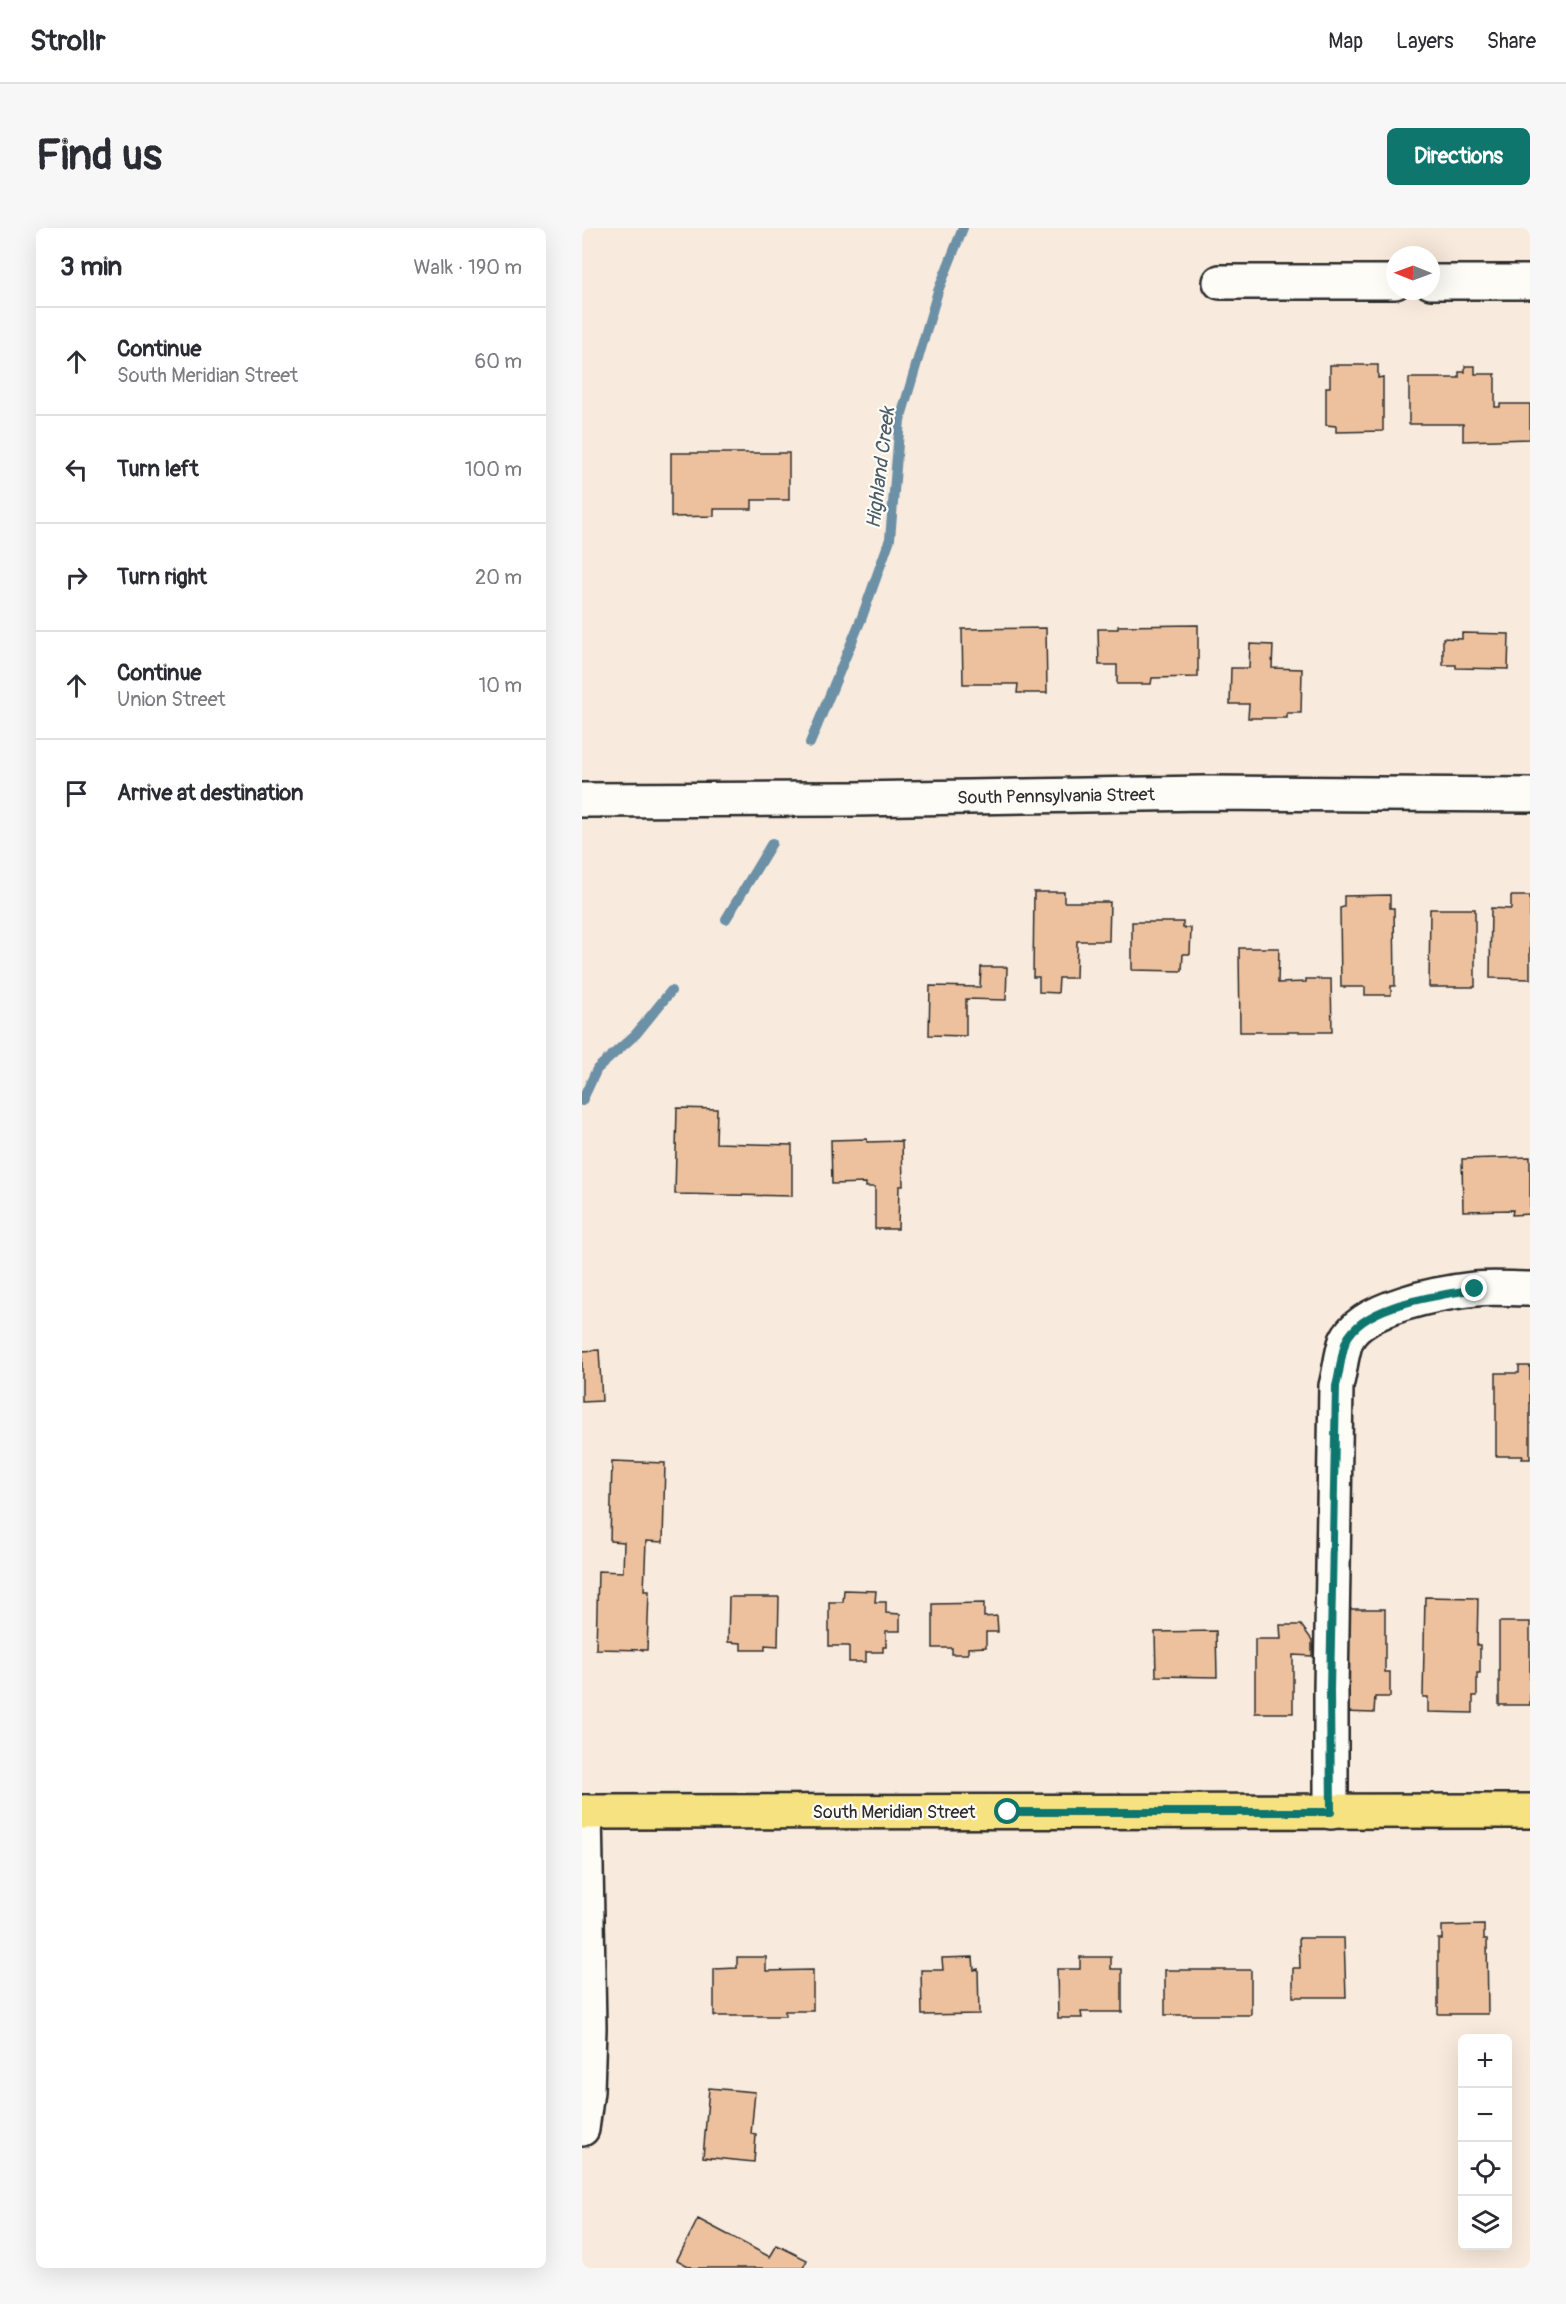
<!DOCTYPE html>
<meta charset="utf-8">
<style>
:root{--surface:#fff;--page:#f7f7f7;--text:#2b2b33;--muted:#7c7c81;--line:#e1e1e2;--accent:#0f766e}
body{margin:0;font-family:Pangolin,sans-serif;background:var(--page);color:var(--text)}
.controls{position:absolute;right:18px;bottom:18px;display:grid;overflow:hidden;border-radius:9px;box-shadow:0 6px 24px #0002}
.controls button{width:54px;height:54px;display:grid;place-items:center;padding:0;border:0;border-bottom:2px solid var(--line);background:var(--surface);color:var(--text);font:30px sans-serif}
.compass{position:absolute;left:804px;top:18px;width:54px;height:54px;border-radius:50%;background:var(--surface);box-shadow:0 6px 24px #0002;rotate:271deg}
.stop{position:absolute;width:18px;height:18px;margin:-14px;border:4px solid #0f766e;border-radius:50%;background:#fff}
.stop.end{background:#0f766e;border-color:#fff;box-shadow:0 2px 6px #0008}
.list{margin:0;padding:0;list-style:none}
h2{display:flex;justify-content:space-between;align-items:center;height:78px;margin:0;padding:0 24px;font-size:26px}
h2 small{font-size:20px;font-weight:400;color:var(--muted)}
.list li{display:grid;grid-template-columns:39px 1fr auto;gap:18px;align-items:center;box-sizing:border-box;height:108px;padding:0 24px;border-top:2px solid var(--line)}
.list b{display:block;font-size:22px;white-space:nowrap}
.list p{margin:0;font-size:20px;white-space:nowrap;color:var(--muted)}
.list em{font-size:20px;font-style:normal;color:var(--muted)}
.icon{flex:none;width:33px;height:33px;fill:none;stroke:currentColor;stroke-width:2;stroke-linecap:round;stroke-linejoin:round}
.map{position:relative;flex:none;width:948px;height:2040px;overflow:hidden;border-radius:9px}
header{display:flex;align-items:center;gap:36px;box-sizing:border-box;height:84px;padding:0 30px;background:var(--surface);border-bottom:2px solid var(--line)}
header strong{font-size:28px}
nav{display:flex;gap:33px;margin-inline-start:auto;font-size:21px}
.intro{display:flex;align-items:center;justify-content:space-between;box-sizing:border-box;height:144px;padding:0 36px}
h1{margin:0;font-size:42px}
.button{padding:15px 27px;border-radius:9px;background:var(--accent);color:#fff;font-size:21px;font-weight:700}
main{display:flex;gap:36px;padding:0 36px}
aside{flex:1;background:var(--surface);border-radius:9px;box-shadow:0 6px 24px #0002}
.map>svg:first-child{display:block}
</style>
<header>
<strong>Strollr</strong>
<nav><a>Map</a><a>Layers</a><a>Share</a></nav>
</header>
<div class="intro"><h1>Find us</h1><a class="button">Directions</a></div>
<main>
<aside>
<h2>3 min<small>Walk · 190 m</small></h2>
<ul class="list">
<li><svg class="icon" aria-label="ahead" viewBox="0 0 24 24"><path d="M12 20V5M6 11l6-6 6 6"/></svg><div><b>Continue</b><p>South Meridian Street</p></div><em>60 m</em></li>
<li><svg class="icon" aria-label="left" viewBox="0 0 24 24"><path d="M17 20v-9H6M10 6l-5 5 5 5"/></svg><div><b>Turn left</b></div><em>100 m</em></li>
<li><svg class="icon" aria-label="right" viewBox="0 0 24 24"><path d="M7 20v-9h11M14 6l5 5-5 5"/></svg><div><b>Turn right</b></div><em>20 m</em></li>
<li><svg class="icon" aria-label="ahead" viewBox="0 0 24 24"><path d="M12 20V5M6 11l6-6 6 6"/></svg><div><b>Continue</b><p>Union Street</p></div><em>10 m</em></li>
<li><svg class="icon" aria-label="arrive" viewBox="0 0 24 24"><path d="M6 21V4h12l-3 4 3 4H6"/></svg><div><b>Arrive at destination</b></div></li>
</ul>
</aside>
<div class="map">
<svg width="948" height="2040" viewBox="0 0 948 2040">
<rect width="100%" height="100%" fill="#f8eadc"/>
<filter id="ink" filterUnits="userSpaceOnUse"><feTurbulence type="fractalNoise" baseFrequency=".0167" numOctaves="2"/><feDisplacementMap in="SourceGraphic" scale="12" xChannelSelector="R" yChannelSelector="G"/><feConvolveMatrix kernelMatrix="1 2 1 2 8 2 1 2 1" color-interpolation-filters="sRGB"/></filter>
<g filter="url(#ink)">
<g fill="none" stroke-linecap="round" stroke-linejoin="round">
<path stroke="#6c90a6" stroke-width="10" d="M228,515L280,389L308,311L318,192L356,63L381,0
M144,691L190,615
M0,873L15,841L54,806L89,763"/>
</g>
<path fill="#edc19d" stroke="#2b2b2b" stroke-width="1.5" d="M748,137H796V150L801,149V203L754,204V198L744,197V159H748Z
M883,138H893V146H913V179H918V176H948V211L881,213V196H827V150H877V144H883Z
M89,225H207V272H170V281H132V288L89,289Z
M616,397V449L570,450L569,456H535V437H517L516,401H536V398Z
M464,400L465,465H435L436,456H381L380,401Z
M880,405L927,406L926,441L874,440V437H861V410L880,411Z
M668,416L691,417L690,440L720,441L719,485H705V490H666L667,476H648L649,440H667Z
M452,664H482V674H528L527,713H495L494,750H477L476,765L457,764V749H451Z
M808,667V680H812L813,758H809V767H783V759H759L758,680L762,679V668Z
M929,668H948V751L908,750L909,680L929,681Z
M848,681H893V759H847Z
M550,694H601V700H609L608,726H601L600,743L550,742Z
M657,720H697L696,755L724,754V751H749L750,804H658Z
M399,739H425L424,772L384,771V808L347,807L348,758L398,759Z
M95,880L135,881L134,915L210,917V968L93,966Z
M285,911V914L320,913L321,958H317L316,1001H293V959H284V955L250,956L249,912Z
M948,929V986L930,987L931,982L881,983L880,931Z
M17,1122L20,1173L0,1174V1123Z
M937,1138H948V1231H940L941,1228H914V1145H937Z
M30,1233L83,1235L81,1314L64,1313L62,1363H67L65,1422L14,1421L16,1343L41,1344L42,1314L28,1313Z
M262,1362L294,1363L293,1374H304V1385L318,1386V1403H304V1419H301V1424H284V1434H267V1418H247V1374H261Z
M147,1369H197L196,1418L183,1417V1422H159V1415L146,1414Z
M843,1369L896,1370L895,1417H898V1445H895V1468H891V1485L846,1484V1469H841Z
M402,1375V1389L415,1388L416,1404H404V1419L386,1420V1426H370V1420H351V1376Z
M758,1381H803V1444H808V1469H793L792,1485L760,1484Z
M917,1394H948V1477H917Z
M698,1397H719L730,1412V1428L711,1427V1485H673V1411H699Z
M634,1403L635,1449L574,1448L573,1404Z
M902,1697V1711H905L906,1786H856V1711H860V1698Z
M717,1710H762L764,1769H711V1740H718Z
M155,1729H184V1743L231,1742V1783H203V1788H132V1741L155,1740Z
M391,1729L392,1742L396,1741L397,1786L340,1787L339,1742H361L360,1730Z
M498,1729H529V1741H540V1784H499L500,1790H476L475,1741H498Z
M583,1742H669V1787H583Z
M127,1860L173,1864L169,1906L174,1907L172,1934L121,1929Z
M116,1991L188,2029L195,2017L225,2032L221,2040H110L95,2032Z"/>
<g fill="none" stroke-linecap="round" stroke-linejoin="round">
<g stroke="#2b2b2b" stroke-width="38">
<path id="minor" d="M638,54H813
M849,54H948
M0,572L273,571L623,565L948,567
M749,1584V1462L754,1158C758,1144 759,1127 764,1113C779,1079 858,1065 893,1061C911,1059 930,1061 948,1061
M0,1901L5,1863L7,1800L3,1584"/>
</g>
<g stroke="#2b2b2b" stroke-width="38">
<path id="major" d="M0,1584L948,1583"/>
</g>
<use href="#minor" stroke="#fdfcf7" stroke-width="33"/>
<use href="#major" stroke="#f7e281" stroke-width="33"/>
</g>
</g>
<g fill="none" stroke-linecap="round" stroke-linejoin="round" filter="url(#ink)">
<path stroke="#0f766e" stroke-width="8" d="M426,1584H749L748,1462L754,1158C758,1144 759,1126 764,1113C782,1075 857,1068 893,1061"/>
</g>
<g text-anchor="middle" stroke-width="4.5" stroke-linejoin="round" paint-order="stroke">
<g font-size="18" fill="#2b2b2b" stroke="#fdfcf7">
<text transform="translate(474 568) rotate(-1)" y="6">South Pennsylvania Street</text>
<text x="312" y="1590">South Meridian Street</text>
</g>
<g font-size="20" font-style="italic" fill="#4c5d68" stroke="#fdfcf7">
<text transform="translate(298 240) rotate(-83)" y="7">Highland Creek</text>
</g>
</g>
</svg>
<div class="controls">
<button>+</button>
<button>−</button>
<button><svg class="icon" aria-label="locate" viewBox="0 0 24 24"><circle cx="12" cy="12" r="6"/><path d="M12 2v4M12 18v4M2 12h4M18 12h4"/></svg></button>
<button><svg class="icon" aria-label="layers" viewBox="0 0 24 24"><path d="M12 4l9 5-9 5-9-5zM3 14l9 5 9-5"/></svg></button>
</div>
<svg class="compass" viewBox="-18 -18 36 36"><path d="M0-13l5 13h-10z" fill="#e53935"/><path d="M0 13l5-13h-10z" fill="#7c7c81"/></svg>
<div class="stop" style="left:426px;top:1584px"></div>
<div class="stop end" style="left:893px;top:1061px"></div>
</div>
</main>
